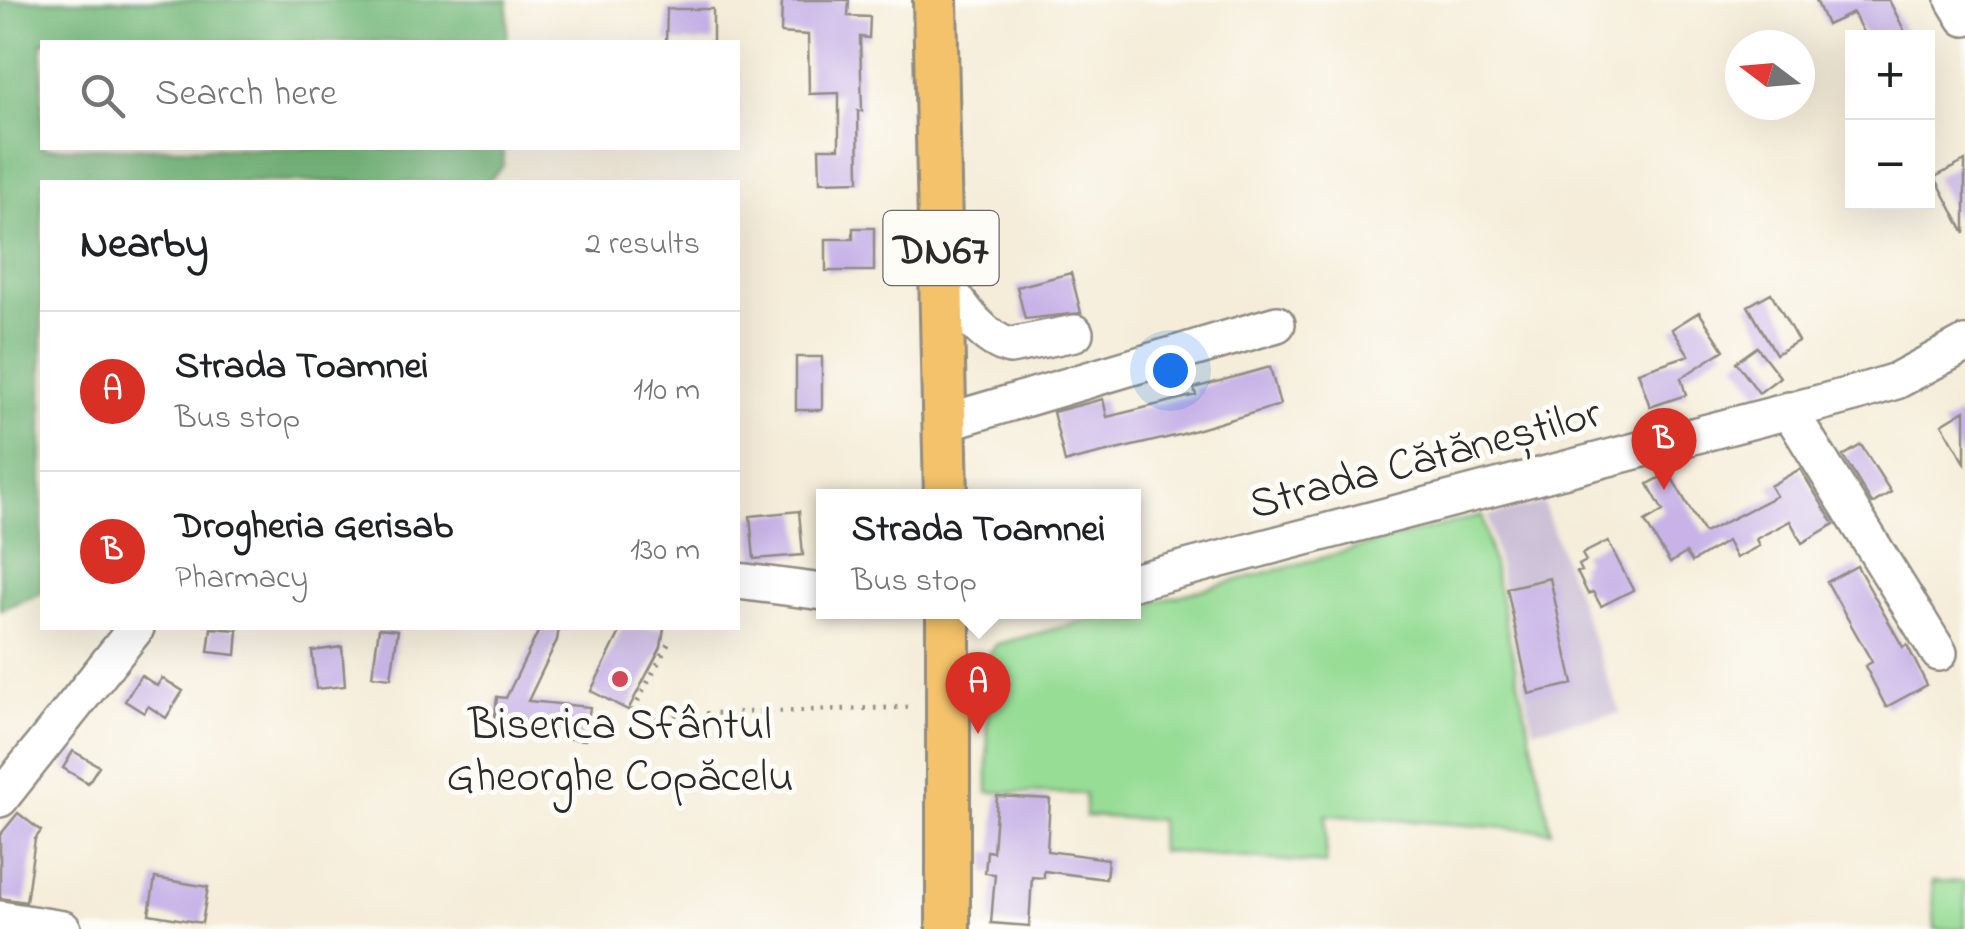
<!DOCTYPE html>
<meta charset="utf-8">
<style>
:root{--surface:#fff;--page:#f6f6f6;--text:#202124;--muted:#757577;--line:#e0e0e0;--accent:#d93025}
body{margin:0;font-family:"Indie Flower",sans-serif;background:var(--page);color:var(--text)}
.controls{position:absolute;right:30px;top:30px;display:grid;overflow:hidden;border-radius:0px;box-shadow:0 10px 40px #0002}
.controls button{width:90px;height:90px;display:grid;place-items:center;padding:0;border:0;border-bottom:2px solid var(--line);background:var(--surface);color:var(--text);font:50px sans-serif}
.compass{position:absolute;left:1725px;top:30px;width:90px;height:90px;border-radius:50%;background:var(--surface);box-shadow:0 10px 40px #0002;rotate:286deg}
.you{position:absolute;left:1170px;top:370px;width:35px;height:35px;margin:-25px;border:8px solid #fff;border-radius:50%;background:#1a73e8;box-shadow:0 0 0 15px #1a73e833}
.badge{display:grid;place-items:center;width:65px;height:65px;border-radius:50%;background:var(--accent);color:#fff;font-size:32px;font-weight:700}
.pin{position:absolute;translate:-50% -82px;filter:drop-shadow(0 2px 5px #0008)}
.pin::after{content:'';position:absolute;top:52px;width:35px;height:30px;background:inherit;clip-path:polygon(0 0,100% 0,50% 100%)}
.popup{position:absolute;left:816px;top:489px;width:325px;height:130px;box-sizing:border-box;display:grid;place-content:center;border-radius:0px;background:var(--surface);filter:drop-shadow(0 2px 8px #0005);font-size:32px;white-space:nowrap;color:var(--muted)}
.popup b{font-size:38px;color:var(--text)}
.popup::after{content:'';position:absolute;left:50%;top:100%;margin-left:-20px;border:20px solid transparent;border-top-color:var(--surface)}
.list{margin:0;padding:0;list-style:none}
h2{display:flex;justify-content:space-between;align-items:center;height:130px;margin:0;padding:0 40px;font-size:42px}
h2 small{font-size:32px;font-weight:400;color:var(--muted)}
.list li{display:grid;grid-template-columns:65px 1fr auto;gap:30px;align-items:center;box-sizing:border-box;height:160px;padding:0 40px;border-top:2px solid var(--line)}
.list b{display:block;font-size:38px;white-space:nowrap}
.list p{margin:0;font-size:32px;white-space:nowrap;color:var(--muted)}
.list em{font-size:32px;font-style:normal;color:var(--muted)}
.icon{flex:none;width:55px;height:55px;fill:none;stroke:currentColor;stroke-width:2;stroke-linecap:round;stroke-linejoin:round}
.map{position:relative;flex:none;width:1965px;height:929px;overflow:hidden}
.search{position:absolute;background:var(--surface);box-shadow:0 10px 40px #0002;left:40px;top:40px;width:700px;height:110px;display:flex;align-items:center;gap:25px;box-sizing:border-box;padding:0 35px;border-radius:0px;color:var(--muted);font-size:38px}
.panel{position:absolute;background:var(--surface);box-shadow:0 10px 40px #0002;left:40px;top:180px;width:700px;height:450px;border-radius:0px}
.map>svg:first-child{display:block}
</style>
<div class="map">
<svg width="1965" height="929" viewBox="0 0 1965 929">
<rect width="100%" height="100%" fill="#fdfcf7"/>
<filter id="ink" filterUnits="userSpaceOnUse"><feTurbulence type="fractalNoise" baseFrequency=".01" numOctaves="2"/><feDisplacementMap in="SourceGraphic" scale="20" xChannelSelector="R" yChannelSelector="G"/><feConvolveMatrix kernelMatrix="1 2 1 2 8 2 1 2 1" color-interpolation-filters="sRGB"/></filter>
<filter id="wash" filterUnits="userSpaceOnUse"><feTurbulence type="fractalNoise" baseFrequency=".0048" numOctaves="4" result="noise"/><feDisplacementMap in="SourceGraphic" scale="40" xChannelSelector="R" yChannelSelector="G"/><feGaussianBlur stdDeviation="2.25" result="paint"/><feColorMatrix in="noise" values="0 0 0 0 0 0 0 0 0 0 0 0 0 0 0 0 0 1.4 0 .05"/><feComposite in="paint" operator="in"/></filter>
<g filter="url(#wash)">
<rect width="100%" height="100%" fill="#f5edd9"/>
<path fill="#cbbfd6" d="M1543,503L1620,713L1533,729L1488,516Z"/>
<path fill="#97dd96" stroke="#618460" stroke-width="2.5" d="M1482,515L1551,831L1326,815V864L1160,851L1159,820L1085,816V794L988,792L987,656L997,644L1120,612H1133V608Z
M1932,881L1965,882V929H1935Z"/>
<path fill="#79bc7f" stroke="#527455" stroke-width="2.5" d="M0,0H508L507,42H42V148H503V166L487,182H42V593L0,610Z"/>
<g id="blocks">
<path fill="#c8b2e7" d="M782,0H849L848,16L870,17L869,38L860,37L862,111H858L859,181L820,182L819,148H839V93L809,94L808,35L781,33Z
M1816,0H1889L1904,30L1890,38H1866L1853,13L1827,25Z
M667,9H713V42H666Z
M1965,161V234L1935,177Z
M853,228H874V271H826V239H853Z
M1071,273L1081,313L1025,319L1017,287Z
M1771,293L1798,341L1776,354L1748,306Z
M1699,312L1724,350L1681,378L1686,395L1650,407L1638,372L1689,355L1672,329Z
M1757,347L1780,377L1759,393L1736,362Z
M796,357H822V410H796Z
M1270,367L1280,405L1179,435L1065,462L1053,412L1103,399L1107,417L1196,395L1194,388Z
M1965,410V463L1942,424Z
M1861,445L1891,492L1872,504L1843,456Z
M1800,469L1834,524L1802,543L1790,521L1756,539L1759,546L1736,558L1727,541L1692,562L1686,553L1670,563L1645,522L1663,511L1648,484L1669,473L1704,533L1776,496L1770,486Z
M799,511L803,555L754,559L750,516Z
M1608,541L1633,590L1601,606L1593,592L1588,594L1577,572L1582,571L1579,565L1586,561L1582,554Z
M1857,566L1903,647L1907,645L1927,685L1886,707L1865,666L1872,662L1827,582Z
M1550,578L1573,684L1529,694L1507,588Z
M211,628L238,630L236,655L208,652Z
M379,628L398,630L391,678L372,676Z
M540,628H559L557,640L528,701L590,707L585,740L493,733L497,697L506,698Z
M622,628H664L661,647L628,710L591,691Z
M342,647L345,686L316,689L312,651Z
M141,675L157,686L162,678L183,691L166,718L148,706L144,713L125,701Z
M73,751L99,766L88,783L63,768Z
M997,796L1050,799L1047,851L1108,859L1106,879L1044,871V878L1032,877L1029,926L991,923L995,874L985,873L987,851L993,852Z
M18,813L41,831L35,839L26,902L0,898V835Z
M155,878L208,887L202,923L149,914Z"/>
</g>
</g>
<g filter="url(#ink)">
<use href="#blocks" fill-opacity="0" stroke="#908c82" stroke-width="2.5"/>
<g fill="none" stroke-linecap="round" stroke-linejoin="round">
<g stroke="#908c82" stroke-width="40">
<path id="minor" d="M1954,0L1965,18
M942,280C959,303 981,339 1010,346L1075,333
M1789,410L1939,653
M946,422L1277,324
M738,581L823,592
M1133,582L1854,394L1896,381L1965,344
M0,799L136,628
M0,919L63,929"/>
</g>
<g stroke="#908c82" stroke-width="48">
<path id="major" d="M935,0L946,497
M948,612V929"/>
</g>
<path stroke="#908c82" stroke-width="5" stroke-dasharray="2.5 8" stroke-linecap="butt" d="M668,644L630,716L916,707"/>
<use href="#minor" stroke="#fff" stroke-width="35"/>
<use href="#major" stroke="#f3c26a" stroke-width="42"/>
</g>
</g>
<circle fill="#d1495b" stroke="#fdfcf7" stroke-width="4" cx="620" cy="679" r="10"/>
<g text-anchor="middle" stroke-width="10" stroke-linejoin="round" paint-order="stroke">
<rect fill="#fdfcf7" stroke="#6a6a68" stroke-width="2.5" x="883.5" y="211" width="115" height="74" rx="8"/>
<g font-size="42" font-weight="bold" fill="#2b2b2b">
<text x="941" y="263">DN67</text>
</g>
<g font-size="45" fill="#2b2b2b" stroke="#fdfcf7">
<text transform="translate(1424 456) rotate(-15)" y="16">Strada Cătăneștilor</text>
</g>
<g font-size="45" fill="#2b2b2b" stroke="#fdfcf7">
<text x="620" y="738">Biserica Sfântul<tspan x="620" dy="52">Gheorghe Copăcelu</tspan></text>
</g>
</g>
</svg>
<div class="controls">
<button>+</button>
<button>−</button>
</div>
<svg class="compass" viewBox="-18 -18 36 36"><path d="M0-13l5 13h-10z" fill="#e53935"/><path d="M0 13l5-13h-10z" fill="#757577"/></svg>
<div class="you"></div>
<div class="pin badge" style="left:978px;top:734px">A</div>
<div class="popup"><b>Strada Toamnei</b>Bus stop</div>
<div class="pin badge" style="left:1664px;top:490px">B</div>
<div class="search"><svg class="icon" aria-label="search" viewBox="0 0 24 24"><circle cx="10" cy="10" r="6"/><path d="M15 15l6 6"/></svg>Search here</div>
<section class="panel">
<h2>Nearby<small>2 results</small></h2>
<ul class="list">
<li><span class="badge">A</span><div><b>Strada Toamnei</b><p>Bus stop</p></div><em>110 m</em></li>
<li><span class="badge">B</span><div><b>Drogheria Gerisab</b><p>Pharmacy</p></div><em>130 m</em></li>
</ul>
</section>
</div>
